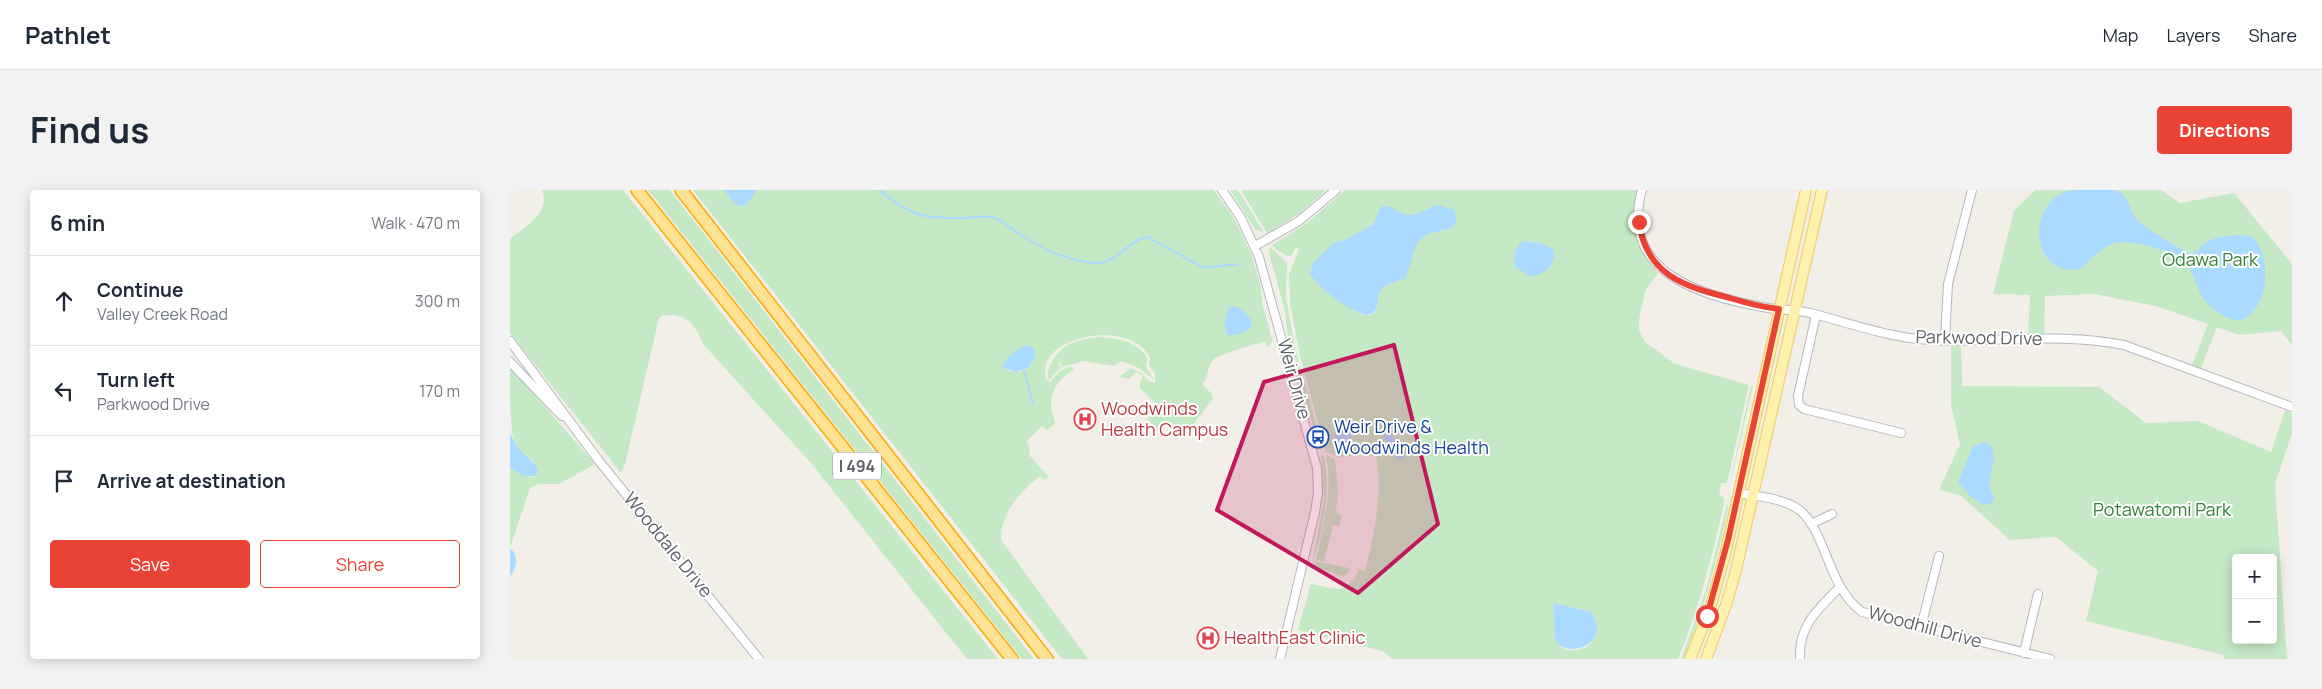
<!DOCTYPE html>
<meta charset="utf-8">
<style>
:root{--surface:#fff;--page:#f2f2f3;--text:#1f2937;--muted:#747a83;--line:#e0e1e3;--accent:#ea4335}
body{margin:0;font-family:Manrope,sans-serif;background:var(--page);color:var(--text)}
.controls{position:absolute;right:15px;bottom:15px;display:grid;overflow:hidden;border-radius:5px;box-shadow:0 2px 12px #0003}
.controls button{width:45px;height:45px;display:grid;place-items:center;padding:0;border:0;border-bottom:1px solid var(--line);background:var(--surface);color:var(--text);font:25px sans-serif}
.stop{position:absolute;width:15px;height:15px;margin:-11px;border:4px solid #ea4335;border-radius:50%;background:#fff}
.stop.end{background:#ea4335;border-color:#fff;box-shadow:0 1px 5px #0008}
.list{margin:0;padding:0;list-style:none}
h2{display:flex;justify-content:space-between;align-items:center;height:65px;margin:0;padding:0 20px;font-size:21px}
h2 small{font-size:16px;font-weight:400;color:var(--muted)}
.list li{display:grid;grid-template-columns:32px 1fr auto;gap:15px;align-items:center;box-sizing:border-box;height:90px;padding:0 20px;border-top:1px solid var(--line)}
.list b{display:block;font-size:19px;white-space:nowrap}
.list p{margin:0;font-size:16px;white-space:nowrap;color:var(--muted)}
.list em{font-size:16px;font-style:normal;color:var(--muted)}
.actions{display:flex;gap:10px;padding:15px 20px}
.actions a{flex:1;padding:11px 0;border:1px solid var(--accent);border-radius:5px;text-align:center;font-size:18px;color:var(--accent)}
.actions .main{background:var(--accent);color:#fff}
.icon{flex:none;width:28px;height:28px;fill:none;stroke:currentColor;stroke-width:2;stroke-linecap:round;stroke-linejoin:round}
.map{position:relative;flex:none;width:1782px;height:469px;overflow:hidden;border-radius:5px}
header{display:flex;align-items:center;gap:30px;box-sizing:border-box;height:70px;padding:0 25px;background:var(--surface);border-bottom:1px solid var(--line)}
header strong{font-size:24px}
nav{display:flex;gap:28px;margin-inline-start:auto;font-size:18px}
.intro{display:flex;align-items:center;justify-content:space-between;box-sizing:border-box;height:120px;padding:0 30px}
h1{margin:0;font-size:35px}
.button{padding:12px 22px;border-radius:5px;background:var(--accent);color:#fff;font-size:18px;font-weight:700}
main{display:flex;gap:30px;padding:0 30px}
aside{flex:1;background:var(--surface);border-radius:5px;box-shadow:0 2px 12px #0003}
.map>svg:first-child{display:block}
</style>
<header>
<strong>Pathlet</strong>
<nav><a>Map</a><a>Layers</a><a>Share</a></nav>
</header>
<div class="intro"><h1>Find us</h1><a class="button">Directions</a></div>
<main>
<aside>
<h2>6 min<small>Walk · 470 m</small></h2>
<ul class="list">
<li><svg class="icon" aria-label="ahead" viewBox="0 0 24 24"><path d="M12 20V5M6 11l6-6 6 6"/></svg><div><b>Continue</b><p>Valley Creek Road</p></div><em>300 m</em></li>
<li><svg class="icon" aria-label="left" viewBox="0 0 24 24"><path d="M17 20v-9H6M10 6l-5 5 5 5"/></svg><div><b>Turn left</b><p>Parkwood Drive</p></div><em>170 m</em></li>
<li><svg class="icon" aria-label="arrive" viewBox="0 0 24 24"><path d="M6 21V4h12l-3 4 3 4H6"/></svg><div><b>Arrive at destination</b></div></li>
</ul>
<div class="actions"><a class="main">Save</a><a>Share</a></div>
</aside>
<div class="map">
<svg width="1782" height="469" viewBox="0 0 1782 469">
<rect width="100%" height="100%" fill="#f1efe8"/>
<path fill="#c5e8c5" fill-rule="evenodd" d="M32,0H113L488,469H457L301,273L194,155C190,148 187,139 182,134C176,126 156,121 149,128L115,274L111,283L0,143V49C15,37 41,23 32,0Z
M138,0H160L524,469H512Z
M183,0H704L706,3L725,30L741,64L750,93L753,116L762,149L761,155L757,157L755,152C737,156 720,161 704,169C696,176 700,186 692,194L701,203L703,209L681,237L659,233L648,241L637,228L649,217L630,198V193L633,186L626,182L619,189L609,187L621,178L631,183L640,192H645V184L639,175L640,168C623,129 525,143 536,189L540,192L550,181L560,176L564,180C550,187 540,200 541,217C542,223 544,228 545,233L537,240L532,236L516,252L519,256L520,266L539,287L534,290L530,286C511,300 490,324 491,350L578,469H552ZM513,156L518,178C510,183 500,184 493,177L502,164Z
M720,0H728L754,43L745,39Z
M731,0H816L789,24L757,43Z
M835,0H1127C1119,32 1127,59 1148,83L1135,101L1129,130V140L1135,152L1165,174L1239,195L1218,289L1216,293H1211L1209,305L1214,308V314C1202,367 1189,418 1168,469H882L873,461L788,440L801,394C824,398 837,407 849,380L855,381C865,342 873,304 866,264L860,266L859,262L831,267L816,262L790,166L780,114L779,85L789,58L786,57L782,65L778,66L767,60L762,55L796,34ZM815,64L894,89C887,92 877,94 872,99C863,110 874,130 849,124L815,100L800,80L805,71ZM1043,413L1075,420C1079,424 1084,430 1085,436C1090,461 1055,469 1045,450Z
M1525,0H1651L1670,13L1724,3L1782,74V155L1771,141L1729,145L1707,137L1689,183L1680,180L1698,134L1646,116L1584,104L1535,106L1534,149H1518L1520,105L1483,104L1504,21Z
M760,57L777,73L776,108L785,157L809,246L806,247L777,141L775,121L759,63Z
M590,147C607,148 628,151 637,168L636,177L644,190L629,178L612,171L604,176L574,171L552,177L550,171L548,174L551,177L540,189H538C537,183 538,179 541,174C550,154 569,149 590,147Z
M1451,155L1452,196L1589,197L1636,233L1688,231L1761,262L1775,220L1782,223V243L1765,294L1777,469H1714V465L1576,431L1588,381L1546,347L1500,350L1450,305L1429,300L1450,254L1441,215V156ZM1726,368H1763V450H1726Z
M0,177L85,274L49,294H28L20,298L0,358V278L19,287L25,286L28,281C25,269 10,262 4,251C0,237 0,195 0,177Z
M1241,196H1243L1221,290V288Z
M816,265L825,269L828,300L826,323L832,325L829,336L823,335L814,372L806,370C814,334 823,302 816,265Z
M811,266H814C821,301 814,340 802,374L814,308Z
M1217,314L1218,319C1207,371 1194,421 1173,469H1171L1197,397Z
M805,371L839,378L840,380L836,385L831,386L805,377Z"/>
<path fill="#aadaff" d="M214,0H247L237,14L231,17L223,12Z
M1563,0H1606C1620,7 1619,21 1628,31C1633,37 1672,60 1681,64C1688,62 1691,56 1697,52C1707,46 1733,42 1744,48C1759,66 1760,106 1742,122C1738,127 1733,131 1726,130C1713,129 1696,114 1690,103C1686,94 1684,83 1677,75C1663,61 1621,47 1602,54C1589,58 1581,72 1569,79C1520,88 1514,9 1563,0Z
M929,15L944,20C953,46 928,37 915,46C901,56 903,74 895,88C888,92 879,93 873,98C863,107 874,122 856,125C840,122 809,98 800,84L803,73L825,52L835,50L864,34L869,19L873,16C884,15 888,24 898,25C910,26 918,17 929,15Z
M1014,51L1030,53L1043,59C1048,74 1034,86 1020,86L1005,77C1003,67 1005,56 1014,51Z
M721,116C729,115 740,126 742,133L740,139L726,145H718C712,137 715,123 721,116Z
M519,155C529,161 525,171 518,178L506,182L493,178L494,173C500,165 508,157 519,155Z
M827,229C835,235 844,241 840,252L831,253L826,250L823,232Z
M877,242L881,244L895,263V269H888L875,250L874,245Z
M0,243L6,255L27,277L28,281L25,286H14L0,278Z
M1476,252C1493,263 1477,282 1480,297C1480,300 1483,304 1484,308L1482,313L1473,315L1461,307L1448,292L1463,256Z
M0,358C10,366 6,378 0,387Z
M1043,413L1081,422C1103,456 1055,469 1045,450Z"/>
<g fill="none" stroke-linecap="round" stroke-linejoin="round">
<path stroke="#aadaff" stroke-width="2" d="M369,0C399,25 413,29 452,28C462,28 472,25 482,27C491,29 500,38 508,43C532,58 556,71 585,73C607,75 618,49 638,47L690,76C702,80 714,73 727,75
M514,181L523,214"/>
<g stroke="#b5b8bc" stroke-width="10">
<path id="minor" d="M712,0L731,28L749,67L807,278L808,302L805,322L770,469
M1132,0C1108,85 1196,107 1258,118C1272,120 1286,120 1300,123C1340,133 1379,148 1421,150C1485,153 1551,142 1614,155L1782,217
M745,56L789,31L826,0
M1306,125L1288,206L1289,215L1294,219L1391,243
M1435,150L1438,94L1462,0
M0,151L89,271L249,469
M0,172L52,226
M1229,303C1246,306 1269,308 1285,317C1316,335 1316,396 1352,422L1540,469
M1301,334L1322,324
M1411,437L1429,366
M1514,463L1528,404
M1290,469C1288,436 1308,419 1330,397"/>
</g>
<g stroke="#f2c960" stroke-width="12">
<path id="major" d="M1180,469L1200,419L1215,365L1296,0
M1196,469L1217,412L1226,380L1312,0"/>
</g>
<g stroke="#f9ab00" stroke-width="14">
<path id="highway" d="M127,0L502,469
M171,0L537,469"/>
</g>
<use href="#minor" stroke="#fff" stroke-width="8"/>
<use href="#major" stroke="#fff2af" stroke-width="10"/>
<use href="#highway" stroke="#fde293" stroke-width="11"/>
</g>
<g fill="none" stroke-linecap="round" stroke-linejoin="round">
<path stroke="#ea4335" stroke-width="6" d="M1129,32C1136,85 1175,97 1220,108C1236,113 1252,117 1269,119L1218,350L1197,426"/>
</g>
<path fill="#c2185b" fill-opacity="0.2" stroke="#c2185b" stroke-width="4" stroke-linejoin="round" d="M884,155L928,334L848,403L707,320L754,192Z"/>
<defs>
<g id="hospital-ring" transform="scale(1.125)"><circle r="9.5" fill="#fff" stroke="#e0444e" stroke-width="1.5"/><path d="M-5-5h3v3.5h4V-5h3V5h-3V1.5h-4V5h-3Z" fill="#e0444e"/></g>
<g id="bus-ring" transform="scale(1.125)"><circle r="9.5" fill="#fff" stroke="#1a4fb4" stroke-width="1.5"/><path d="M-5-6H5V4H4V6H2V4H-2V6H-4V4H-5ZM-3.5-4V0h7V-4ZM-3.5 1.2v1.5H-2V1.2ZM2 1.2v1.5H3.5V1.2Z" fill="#1a4fb4"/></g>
</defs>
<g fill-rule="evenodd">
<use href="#hospital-ring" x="575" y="229"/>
<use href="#bus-ring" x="808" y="247"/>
<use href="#hospital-ring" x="698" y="448"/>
</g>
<g text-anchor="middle" stroke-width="4" stroke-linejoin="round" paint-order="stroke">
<rect fill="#fff" stroke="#8f9295" stroke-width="1" x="323" y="262.5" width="48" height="27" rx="4"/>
<g font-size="16" font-weight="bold" fill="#5f6368">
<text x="347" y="282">I 494</text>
</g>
<g font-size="18" fill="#348238" stroke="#fff">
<text x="1700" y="76">Odawa Park</text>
<text x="1652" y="326">Potawatomi Park</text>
</g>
<g font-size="18" fill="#5f6368" stroke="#fff">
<text transform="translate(1469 148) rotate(1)" y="6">Parkwood Drive</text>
<text transform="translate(784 189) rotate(75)" y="6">Weir Drive</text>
<text transform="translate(158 355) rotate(51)" y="6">Wooddale Drive</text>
<text transform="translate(1415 437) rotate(15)" y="6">Woodhill Drive</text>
</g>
<g font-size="18" fill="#be3a42" stroke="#fff" text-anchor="start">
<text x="591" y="225">Woodwinds<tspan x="591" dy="21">Health Campus</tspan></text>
<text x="714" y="454">HealthEast Clinic</text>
</g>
<g font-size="18" fill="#164399" stroke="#fff" text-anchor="start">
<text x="824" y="243">Weir Drive &amp;<tspan x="824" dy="21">Woodwinds Health</tspan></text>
</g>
</g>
</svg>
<div class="controls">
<button>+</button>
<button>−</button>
</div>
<div class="stop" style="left:1197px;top:426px"></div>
<div class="stop end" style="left:1129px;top:32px"></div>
</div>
</main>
